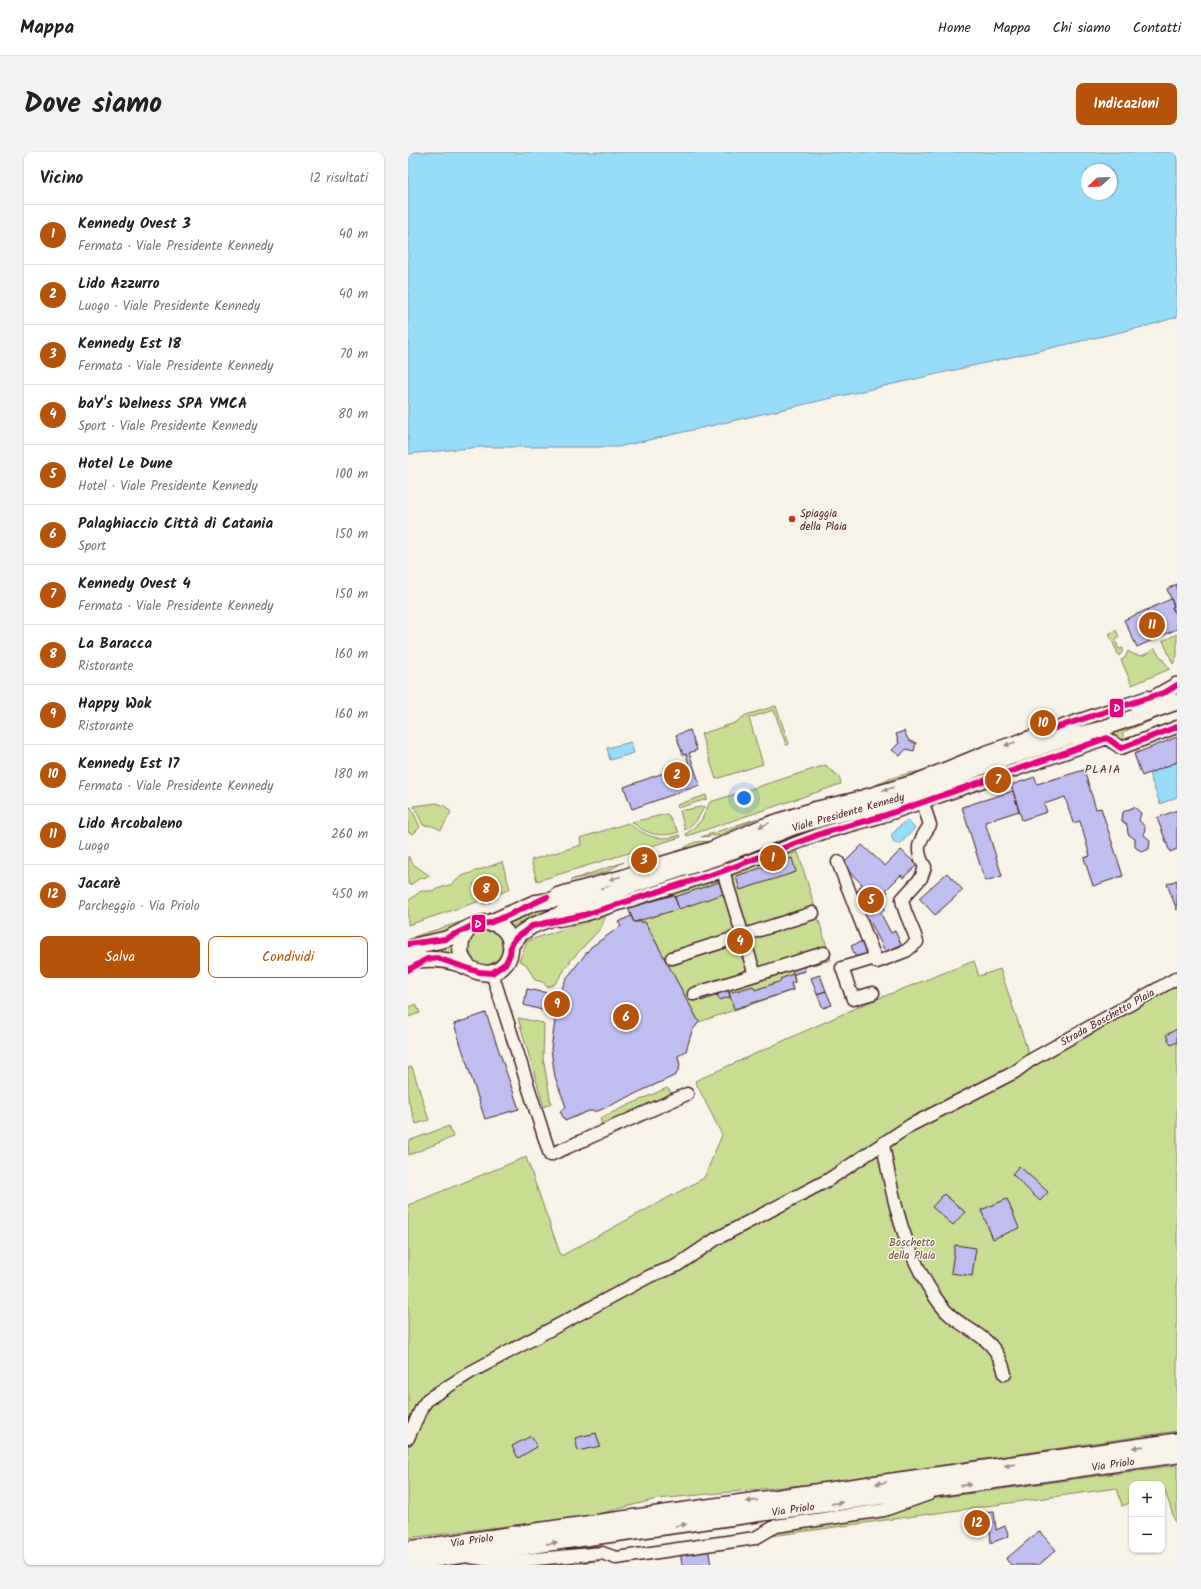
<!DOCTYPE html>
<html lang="it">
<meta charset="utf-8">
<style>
:root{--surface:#fff;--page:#f2f2f2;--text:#202124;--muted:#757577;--line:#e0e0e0;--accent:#b45309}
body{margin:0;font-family:Kalam,sans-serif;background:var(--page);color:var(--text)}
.controls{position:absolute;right:12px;bottom:12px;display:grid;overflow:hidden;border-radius:8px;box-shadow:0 1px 3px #0004}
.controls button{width:36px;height:36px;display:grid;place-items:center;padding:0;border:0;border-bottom:1px solid var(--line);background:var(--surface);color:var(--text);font:20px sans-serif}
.compass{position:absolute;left:673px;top:12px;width:36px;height:36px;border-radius:50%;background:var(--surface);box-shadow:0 1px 3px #0004;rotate:247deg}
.you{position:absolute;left:336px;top:646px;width:14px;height:14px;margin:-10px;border:3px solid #fff;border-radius:50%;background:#1a73e8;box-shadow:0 0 0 6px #1a73e833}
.badge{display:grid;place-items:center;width:26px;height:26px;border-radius:50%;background:var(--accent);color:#fff;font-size:13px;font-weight:700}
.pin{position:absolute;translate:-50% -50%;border:2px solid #fff;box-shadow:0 1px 4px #0006}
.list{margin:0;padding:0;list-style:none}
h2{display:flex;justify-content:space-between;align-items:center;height:52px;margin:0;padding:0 16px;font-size:17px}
h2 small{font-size:13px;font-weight:400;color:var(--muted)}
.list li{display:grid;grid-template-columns:26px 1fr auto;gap:12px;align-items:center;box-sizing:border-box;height:60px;padding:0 16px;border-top:1px solid var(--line)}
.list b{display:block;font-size:15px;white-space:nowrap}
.list p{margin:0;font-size:13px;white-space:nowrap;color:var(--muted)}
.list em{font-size:13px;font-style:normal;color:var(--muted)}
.actions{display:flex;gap:8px;padding:12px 16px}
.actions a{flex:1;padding:9px 0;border:1px solid var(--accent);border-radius:8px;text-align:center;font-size:14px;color:var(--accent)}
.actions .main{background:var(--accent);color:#fff}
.map{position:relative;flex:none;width:769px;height:1413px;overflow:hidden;border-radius:8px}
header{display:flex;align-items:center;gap:24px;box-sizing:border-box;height:56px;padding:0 20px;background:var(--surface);border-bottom:1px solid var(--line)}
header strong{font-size:19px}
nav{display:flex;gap:22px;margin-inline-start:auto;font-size:14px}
.intro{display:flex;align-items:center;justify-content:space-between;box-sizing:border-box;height:96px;padding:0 24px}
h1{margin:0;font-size:28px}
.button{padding:10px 18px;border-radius:8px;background:var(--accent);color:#fff;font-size:14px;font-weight:700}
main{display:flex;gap:24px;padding:0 24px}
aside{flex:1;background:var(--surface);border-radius:8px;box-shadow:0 1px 3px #0004}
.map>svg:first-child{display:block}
</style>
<header>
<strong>Mappa</strong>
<nav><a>Home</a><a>Mappa</a><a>Chi siamo</a><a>Contatti</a></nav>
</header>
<div class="intro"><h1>Dove siamo</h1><a class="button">Indicazioni</a></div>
<main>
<aside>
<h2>Vicino<small>12 risultati</small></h2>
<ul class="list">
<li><span class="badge">1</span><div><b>Kennedy Ovest 3</b><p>Fermata · Viale Presidente Kennedy</p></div><em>40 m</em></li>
<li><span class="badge">2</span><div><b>Lido Azzurro</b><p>Luogo · Viale Presidente Kennedy</p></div><em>40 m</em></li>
<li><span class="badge">3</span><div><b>Kennedy Est 18</b><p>Fermata · Viale Presidente Kennedy</p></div><em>70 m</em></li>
<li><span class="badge">4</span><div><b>baY's Welness SPA YMCA</b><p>Sport · Viale Presidente Kennedy</p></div><em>80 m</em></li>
<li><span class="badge">5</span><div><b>Hotel Le Dune</b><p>Hotel · Viale Presidente Kennedy</p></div><em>100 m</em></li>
<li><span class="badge">6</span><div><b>Palaghiaccio Città di Catania</b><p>Sport</p></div><em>150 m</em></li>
<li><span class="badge">7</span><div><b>Kennedy Ovest 4</b><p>Fermata · Viale Presidente Kennedy</p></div><em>150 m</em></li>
<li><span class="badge">8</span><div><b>La Baracca</b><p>Ristorante</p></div><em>160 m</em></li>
<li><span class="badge">9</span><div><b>Happy Wok</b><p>Ristorante</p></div><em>160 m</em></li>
<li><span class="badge">10</span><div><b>Kennedy Est 17</b><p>Fermata · Viale Presidente Kennedy</p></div><em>180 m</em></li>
<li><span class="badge">11</span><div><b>Lido Arcobaleno</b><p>Luogo</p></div><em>260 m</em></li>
<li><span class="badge">12</span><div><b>Jacarè</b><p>Parcheggio · Via Priolo</p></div><em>450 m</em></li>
</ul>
<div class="actions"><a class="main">Salva</a><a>Condividi</a></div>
</aside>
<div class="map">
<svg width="769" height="1413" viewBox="0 0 769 1413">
<rect width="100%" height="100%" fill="#f7f3e8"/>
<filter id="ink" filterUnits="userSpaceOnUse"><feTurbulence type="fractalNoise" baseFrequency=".025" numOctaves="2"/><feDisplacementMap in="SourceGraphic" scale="8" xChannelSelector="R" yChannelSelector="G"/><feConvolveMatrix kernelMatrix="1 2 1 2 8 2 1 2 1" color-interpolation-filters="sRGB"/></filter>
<g filter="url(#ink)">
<path fill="#c8dd92" stroke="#897e5e" d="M708,478L711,485L707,488L711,497L715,496V499L711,504L701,482Z
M769,482V504L765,512L755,489Z
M746,496L762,517L724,533L713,508L717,506L720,499C730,506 737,505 746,496Z
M368,554L381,592L378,593L366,558L341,566L355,612L308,627L293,582L327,571L338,563Z
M769,554V558L715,580V590L712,591L707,587L706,582L709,577Z
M678,587L464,664L412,676L366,692L306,717L177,756L306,714L365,690L413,674L563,626Z
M418,613L422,618L431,624L433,632L279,684L278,682L293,669L302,650Z
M522,618L457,639C477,627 498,620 522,618Z
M298,643L299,647L270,656L269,653Z
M29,651L37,654L43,660L33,678L25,674L15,673L6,654Z
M297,654L288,669L277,678L272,659Z
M3,655L12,675L5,682L0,680V657Z
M259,662L271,680C253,686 237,682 224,670Z
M350,666L312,683L293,685Z
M220,671C237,684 251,690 272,683L273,685L129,729L123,708L173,693L172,686Z
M306,689L285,696H276L287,690Z
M390,700L423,808L396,815L397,819L386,822L387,830L383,831L385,838L291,870L237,770H226L220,756L308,727L315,730L324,727L326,721Z
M0,704L5,712L22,724L11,727L2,733L0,732Z
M94,710L102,737L90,742L84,726L66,732L72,749L0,773V749L13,739H23L44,732L54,724Z
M216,710L198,720L163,728Z
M144,756L143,759L125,764L103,775L100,772L101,769L126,757Z
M198,763L193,776L164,807L147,832L139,835L135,830L127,828L118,812L111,809L119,789Z
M59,768L40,781L5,785Z
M59 795a18 18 0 1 1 36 0a18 18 0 1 1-36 0Z
M43,792L45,794V800L42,802H0Z
M566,809L571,824L592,817L625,914L769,833V1279L405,1332L249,1347L182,1364L0,1386V1053L118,1005L153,1104L296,1026L314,983L287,929L459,851Z
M8,852L12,861L0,865V855Z
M110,866L135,871L136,873L135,906L143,951L136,955Z
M4,915L21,968L8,972L0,948V916Z
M259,936L266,943L194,973L192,966Z
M41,974L45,985L1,1003L0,989Z
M769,1313V1375L756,1336L754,1337V1332H724V1350L714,1354L709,1336L363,1384L371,1378L477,1362L529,1346Z
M197,1404V1408L157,1413H118Z"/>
<path fill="#96dcf8" stroke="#7890a6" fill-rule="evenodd" d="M0,0H769V165L739,174L210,295H72L0,302ZM679,18H703V42H679Z
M223,590L226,601L202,608L199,596Z
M769,610V645L752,652L741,621Z
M498,668L507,676L492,692L486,691L483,683Z"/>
<path fill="#c0bef0" stroke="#4a1f2b" d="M769,432V465L764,455L766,454L759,437Z
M763,447L766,454L764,455L769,465V477L729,495L716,468Z
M282,578L289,598L281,601L292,633L224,657L216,635L281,612L278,602L275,603L268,583Z
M496,579L501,589L508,591L506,599L498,597L492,604L484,598L491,591L488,582Z
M769,585V610L734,624L726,602Z
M676,618L688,657L693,656L715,724L685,734L676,706L682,704L672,669L665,671L657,645L636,652L639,660L614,668L603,633L627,625L629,632Z
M605,639L611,659L577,670L594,724L577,729L554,655Z
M726,655L733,661L731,668L737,675L736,683L742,688L741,697L734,700L727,695V687L720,682L719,673L714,669L715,660Z
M769,658V697L762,700L749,666Z
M454,693L477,714L493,698L509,713L495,726L493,723L478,738L480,740L470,750L477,756L473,762L483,781L487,779L493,792L478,801L463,771L448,755L455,746L449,740L454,732L434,713Z
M384,706L388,720L332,738L328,724Z
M539,721L555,738L527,763L511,746Z
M84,726L90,742L81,745L82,750L76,752L75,748L72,749L66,732Z
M769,728V758L759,732Z
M311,730L315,742L271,757L267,745Z
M266,743L271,757L226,770L220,756Z
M223,764L226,770H237L291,870L284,879L278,899L270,904L272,914L268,923L190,959H181L157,969L152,959L158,955L147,925L143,897L148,862L116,853L119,837L151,843L158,827L183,795L213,774L210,770Z
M457,788L463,803L449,808L443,794Z
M411,804L413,810L396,815L397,819L385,822L383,814Z
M385,822L387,830L383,831L385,838L326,857L321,841L345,834L347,838L373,829L372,827Z
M412,823L418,839L409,842L403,826Z
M319,834L322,845L311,848L308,837Z
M308,837L310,843L293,849L291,843Z
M418,839L424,853L415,856L409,842Z
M78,861L111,957L77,967L46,872Z
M769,877V890L763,893L758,883Z
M611,1014L640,1040L632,1049L604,1022Z
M536,1042L557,1060L545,1073L524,1055Z
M599,1047L611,1076L585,1087L573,1058Z
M547,1093L568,1096L564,1124L543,1121Z
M188,1281L192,1294L170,1299L167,1286Z
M123,1284L129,1295L110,1306L104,1294Z
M586,1359L588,1378L597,1374L601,1384L583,1391L582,1379L564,1380L563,1361Z
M631,1379L648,1398L631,1413H603L598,1407Z
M300,1396L303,1413H274L272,1399Z"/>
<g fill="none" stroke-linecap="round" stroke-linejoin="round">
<g stroke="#4a1f2b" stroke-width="15">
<path id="minor" d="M430,710L467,806
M315,719L347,823L416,801
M149,742L215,724L240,715L301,697L355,673L407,656L446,647L507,629L578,600L740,545
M151,768L176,763L315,719L415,681L475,664L699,586L713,596L769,575
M264,806L405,761
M84,821L142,1003L279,942
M465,841L445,847L434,816L467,806L469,810L498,799L509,790C505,774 496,763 494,747L513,726L517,715C506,697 511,689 522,673L515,651
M286,842L347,823
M475,992C485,1050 497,1104 532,1152C554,1182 587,1178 597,1222
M0,1286L14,1255L20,1247L63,1220L242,1124L268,1114L308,1087L420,1028L503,973L607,920L623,908L769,826
M62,1405L94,1410L194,1401L208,1406L347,1386L368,1374L476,1358L521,1342"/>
</g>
<g stroke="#4a1f2b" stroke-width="18">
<path id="major" d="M730,555L769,533
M81,771L126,751L187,741
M62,776C50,788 49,805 62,816
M103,793L112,782L124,774L219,735L307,706L385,675L415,666L468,653L529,633L570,616L661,585L690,578L769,550
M0,797C13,791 24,791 38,787C53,782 67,768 83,771C110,776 109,816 82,821C70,823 60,814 48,811C32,806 17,807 0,809
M0,1397L769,1289
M0,1411L769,1303"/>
</g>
<use href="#minor" stroke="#f7f3e8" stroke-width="12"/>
<use href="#major" stroke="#f7f3e8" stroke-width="15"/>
<g stroke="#f7f3e8" stroke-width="9">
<path id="bus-1" d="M647,576L758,540L769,533
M0,792L37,787L68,772L81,771L94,766L139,745
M0,818L19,807L29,806L71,820L84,821L98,811L102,802L103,793L108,786L124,774L176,763L315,719L415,681L475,664L699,586L713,596L769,575"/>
</g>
<use href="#bus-1" stroke="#e5007d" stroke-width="6"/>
</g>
<defs><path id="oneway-solid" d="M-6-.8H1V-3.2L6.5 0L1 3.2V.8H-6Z"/></defs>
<g fill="#a0898a">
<use href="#oneway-solid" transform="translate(602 592) rotate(161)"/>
<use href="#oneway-solid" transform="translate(480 637) rotate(163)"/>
<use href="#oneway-solid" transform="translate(356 673) rotate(158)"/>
<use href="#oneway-solid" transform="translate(207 726) rotate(165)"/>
<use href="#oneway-solid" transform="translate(730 1295) rotate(172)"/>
<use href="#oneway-solid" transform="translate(602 1313) rotate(172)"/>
<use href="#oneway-solid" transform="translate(473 1331) rotate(172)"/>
<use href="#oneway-solid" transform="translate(558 1333) rotate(-8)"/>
<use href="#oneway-solid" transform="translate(344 1349) rotate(172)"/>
<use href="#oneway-solid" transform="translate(429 1351) rotate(-8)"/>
<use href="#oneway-solid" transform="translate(273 1373) rotate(-8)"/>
<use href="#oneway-solid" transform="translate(144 1391) rotate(-8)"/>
</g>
</g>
<circle fill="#c8321e" stroke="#f7f3e8" stroke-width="1.5" cx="384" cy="367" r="4"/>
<g text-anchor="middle" stroke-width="3" stroke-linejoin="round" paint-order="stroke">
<g font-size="11" fill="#4a1f2b" stroke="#f7f3e8" text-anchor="start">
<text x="392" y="365">Spiaggia<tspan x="392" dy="13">della Plaia</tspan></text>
</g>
<g font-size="11" fill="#4a1f2b" stroke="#f7f3e8">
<text transform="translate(440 660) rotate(-16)" y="4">Viale Presidente Kennedy</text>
<text transform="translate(699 865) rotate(-29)" y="4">Strada Boschetto Plaia</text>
<text transform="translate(705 1312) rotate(-8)" y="4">Via Priolo</text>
<text transform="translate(385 1357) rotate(-8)" y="4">Via Priolo</text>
<text transform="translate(64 1388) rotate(-8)" y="4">Via Priolo</text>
</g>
<g font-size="11" fill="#6a4e45" stroke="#f7f3e8">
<text x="504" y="1094">Boschetto<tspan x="504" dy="13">della Plaia</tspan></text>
</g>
<g font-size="12" letter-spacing="1" fill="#4a1f2b" stroke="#f7f3e8">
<text x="695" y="621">PLAIA</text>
</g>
</g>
<g stroke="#f7f3e8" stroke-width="1.5">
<rect x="701" y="546" width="15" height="20" rx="4" fill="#e5007d"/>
<rect x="63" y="762" width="15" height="19" rx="4" fill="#e5007d"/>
</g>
<g font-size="11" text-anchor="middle" font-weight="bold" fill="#fff">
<text x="709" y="560">D</text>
<text x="70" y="776">D</text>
</g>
</svg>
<div class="controls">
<button>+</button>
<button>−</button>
</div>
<svg class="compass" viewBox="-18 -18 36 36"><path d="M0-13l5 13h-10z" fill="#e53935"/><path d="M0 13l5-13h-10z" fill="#757577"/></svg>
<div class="you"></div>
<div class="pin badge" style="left:365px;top:706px">1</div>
<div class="pin badge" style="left:269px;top:623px">2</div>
<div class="pin badge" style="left:236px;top:708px">3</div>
<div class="pin badge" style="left:332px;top:789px">4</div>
<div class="pin badge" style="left:463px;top:748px">5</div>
<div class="pin badge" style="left:218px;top:865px">6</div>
<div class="pin badge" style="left:590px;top:628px">7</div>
<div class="pin badge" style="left:78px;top:737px">8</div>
<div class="pin badge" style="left:149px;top:852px">9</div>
<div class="pin badge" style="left:635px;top:571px">10</div>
<div class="pin badge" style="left:744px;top:473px">11</div>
<div class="pin badge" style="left:569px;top:1371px">12</div>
</div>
</main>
